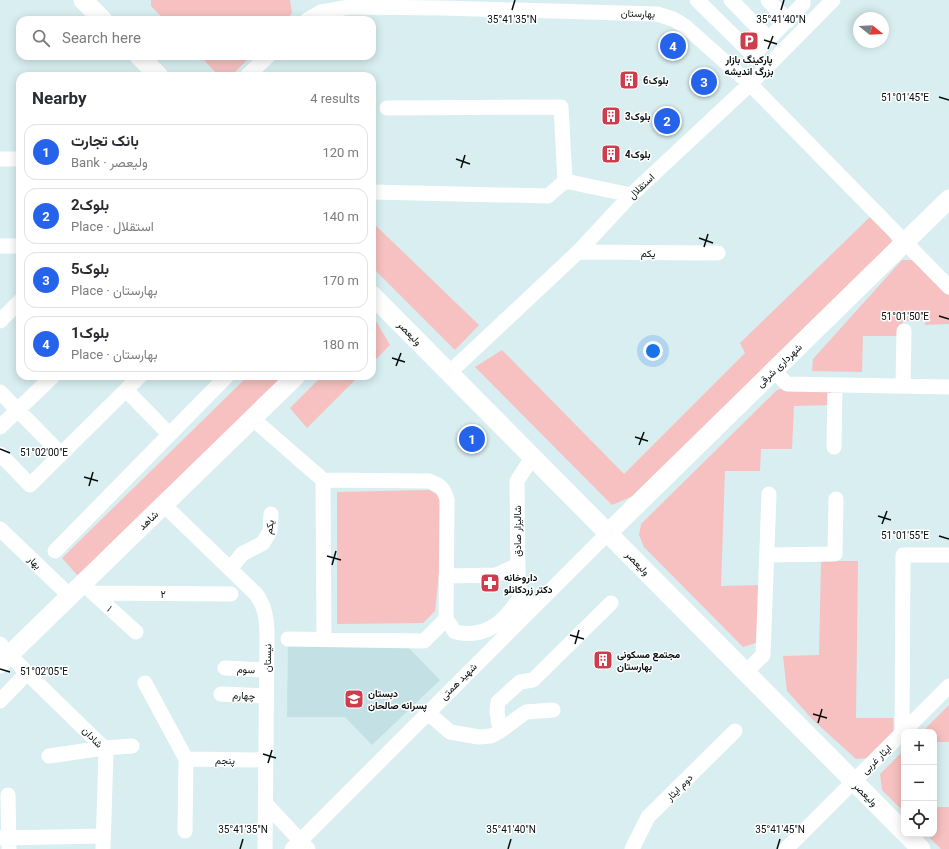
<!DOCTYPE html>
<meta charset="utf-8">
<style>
:root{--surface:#fff;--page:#f2f2f3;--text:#2b2b33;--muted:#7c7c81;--line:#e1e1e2;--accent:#2563eb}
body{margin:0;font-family:Roboto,Vazirmatn,sans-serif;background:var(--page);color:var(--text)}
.controls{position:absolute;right:12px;bottom:12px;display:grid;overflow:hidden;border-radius:8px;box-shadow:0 2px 10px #0003}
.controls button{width:36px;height:36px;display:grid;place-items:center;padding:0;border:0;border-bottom:1px solid var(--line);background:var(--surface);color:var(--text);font:20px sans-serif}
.compass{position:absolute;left:853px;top:12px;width:36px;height:36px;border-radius:50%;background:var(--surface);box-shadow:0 2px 10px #0003;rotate:108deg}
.you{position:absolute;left:653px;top:351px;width:14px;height:14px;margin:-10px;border:3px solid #fff;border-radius:50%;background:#1a73e8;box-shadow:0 0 0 6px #1a73e833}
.badge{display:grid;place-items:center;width:26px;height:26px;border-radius:50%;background:var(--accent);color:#fff;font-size:13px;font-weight:700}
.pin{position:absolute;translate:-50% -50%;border:2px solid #fff;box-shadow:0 1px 4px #0006}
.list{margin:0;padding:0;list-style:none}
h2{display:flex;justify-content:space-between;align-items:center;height:52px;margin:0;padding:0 16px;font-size:17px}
h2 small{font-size:13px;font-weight:400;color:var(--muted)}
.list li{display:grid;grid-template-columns:26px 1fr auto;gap:12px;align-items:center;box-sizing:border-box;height:56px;margin:0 8px 8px;padding:0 8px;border:1px solid var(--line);border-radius:12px}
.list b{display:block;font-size:15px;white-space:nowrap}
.list p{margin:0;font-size:13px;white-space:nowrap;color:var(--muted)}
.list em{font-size:13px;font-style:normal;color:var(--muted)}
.icon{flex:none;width:22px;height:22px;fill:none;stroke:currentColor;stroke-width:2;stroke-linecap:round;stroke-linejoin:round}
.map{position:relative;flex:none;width:949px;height:849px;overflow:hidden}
.search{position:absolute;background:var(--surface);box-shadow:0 2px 10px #0003;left:16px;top:16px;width:360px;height:44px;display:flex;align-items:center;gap:10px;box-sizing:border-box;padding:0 14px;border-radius:12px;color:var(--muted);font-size:15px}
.panel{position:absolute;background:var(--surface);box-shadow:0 2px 10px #0003;left:16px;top:72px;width:360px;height:308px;border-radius:12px}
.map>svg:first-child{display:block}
</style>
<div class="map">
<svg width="949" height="849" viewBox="0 0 949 849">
<rect width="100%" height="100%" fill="#d8eef0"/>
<path fill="#c3e1e5" d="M288,639L402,641L440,680L372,745L345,717H287Z"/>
<path fill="#f6c1c0" d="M151,0H290L292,13L286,20H165L151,6Z
M200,56H251L231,76H219Z
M870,217L889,235L894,245L640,493L612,505L475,367L502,350L624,474L745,353L740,343Z
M372,222L479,325L455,350L372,267Z
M902,260H912L949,295V324L925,325L926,320L903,321L900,336H863L862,372L812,371L813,359Z
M376,321L390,345L372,363V325Z
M248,376H283L79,577L62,558Z
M322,376H359L307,428L290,408Z
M785,388L831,389L830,405L794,406L792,449H761L760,471H725L721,586L761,585L759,642L743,647L644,547L639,535L641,524L777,390Z
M429,490L447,500L435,611L423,623L337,624V492Z
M821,561H858L856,718H893L894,735L870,758L856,759L813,720L787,691L783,656L819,655Z
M949,705V742H934V732H922Z
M904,750V812L882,790L880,774Z
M934,807H949V849H941L926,834H934Z"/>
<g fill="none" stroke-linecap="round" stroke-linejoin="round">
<path stroke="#fff" stroke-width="15" d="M697,0L753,55L803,4V0
M731,0L769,39
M768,0L788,21
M307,20L321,12L349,7L442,8L657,14L673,19L686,27L750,84L949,287
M247,76L268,56
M387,108L561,107L565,181L631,195
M0,159H20
M372,192L548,196L565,181
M0,246H20
M578,252L718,253
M0,321L20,301
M773,370L787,384L949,387
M449,373L578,252L631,195L750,84L833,0
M903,386L904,331
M126,390L169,434
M0,392L61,454
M253,419L323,480L429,481C440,485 444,488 447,500L446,619L455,632C489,639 505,620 522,595
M0,427L53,376
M834,447L835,385
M0,454L30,485L140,376
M323,480L324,640
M164,505L256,594C265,606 266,617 267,631L265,849
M0,529L70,596
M55,551L227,376
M767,555L835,554L836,499
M230,569L242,554L263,543L270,531L271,514
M446,576L496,575L518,565
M91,591L136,632
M94,593L231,594
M529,603L522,595L518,580L517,481L533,456
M288,639L424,641L446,619
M0,644L27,673L104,748L106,752L103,849
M225,668L267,670
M745,673L763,655L769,494
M145,683L186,759L185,831
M221,694L266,696
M0,701L27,673
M427,712L450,732L479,737L491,736L500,731L526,712L553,710
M500,731L497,712L498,702L520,682L533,680L611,603
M902,734L903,555H949
M49,756L104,748L132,746
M186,759L265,760
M8,795L9,849
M266,804L308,849
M0,838L103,836
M292,849L609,532
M632,849L648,817L735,731
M786,849L949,686"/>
<path stroke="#fff" stroke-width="19" d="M83,0L103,20
M139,56L159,76
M372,295L904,832
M609,532L949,199
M0,664L296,376
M906,834L921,849"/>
</g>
<path fill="none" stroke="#070e0e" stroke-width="1.5" d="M512,10L515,0M781,10L784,0M764,40L777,44M768,49L773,36M939,97L949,100M456,159L470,164M461,168L465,155M699,238L713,243M704,247L708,234M939,316L949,319M392,358L405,362M396,366L401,353M635,437L648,441M639,445L644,432M0,449L10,453M84,477L98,481M89,486L93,472M878,516L891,520M882,524L887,511M939,536L949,539M327,556L341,560M332,565L336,551M570,635L584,639M575,644L579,630M0,669L10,672M813,714L827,718M818,723L822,709M263,754L276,758M268,763L272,750M240,849L243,839M508,849L511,839M777,849L780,839"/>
<defs>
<g id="parking-square" transform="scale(1)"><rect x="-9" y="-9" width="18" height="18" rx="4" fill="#cd3d4c" stroke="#fff"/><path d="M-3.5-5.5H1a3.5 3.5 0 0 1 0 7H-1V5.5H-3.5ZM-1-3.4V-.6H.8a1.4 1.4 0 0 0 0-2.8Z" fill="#fff"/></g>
<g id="building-square" transform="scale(1)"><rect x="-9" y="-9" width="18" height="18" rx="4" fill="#cd3d4c" stroke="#fff"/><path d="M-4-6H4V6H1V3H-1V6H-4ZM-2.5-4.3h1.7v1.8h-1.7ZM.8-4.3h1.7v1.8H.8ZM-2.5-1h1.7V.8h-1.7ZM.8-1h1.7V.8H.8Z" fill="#fff"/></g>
<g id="pharmacy-square" transform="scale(1)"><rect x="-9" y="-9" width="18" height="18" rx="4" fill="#cd3d4c" stroke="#fff"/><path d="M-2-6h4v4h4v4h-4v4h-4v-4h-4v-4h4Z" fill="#fff"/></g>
<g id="school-square" transform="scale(1)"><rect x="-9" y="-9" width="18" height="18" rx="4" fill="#cd3d4c" stroke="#fff"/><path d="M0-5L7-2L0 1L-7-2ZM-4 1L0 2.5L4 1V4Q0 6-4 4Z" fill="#fff"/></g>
</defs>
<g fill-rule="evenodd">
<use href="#parking-square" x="749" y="41"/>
<use href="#building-square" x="629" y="80"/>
<use href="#building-square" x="611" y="116"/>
<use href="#building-square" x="611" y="154"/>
<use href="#pharmacy-square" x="490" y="583"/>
<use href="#building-square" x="603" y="660"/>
<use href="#school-square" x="354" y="699"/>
</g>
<g text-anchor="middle" stroke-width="3" stroke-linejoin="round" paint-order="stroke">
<g font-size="10" fill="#070e0e" stroke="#fff">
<text transform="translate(638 13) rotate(2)" y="4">بهارستان</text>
<text transform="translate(641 186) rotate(-44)" y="4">استقلال</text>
<text x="648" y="257">یکم</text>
<text transform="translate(410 333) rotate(46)" y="4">ولیعصر</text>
<text transform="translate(779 365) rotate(-44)" y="4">شهرداری شرقی</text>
<text transform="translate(148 520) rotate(-44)" y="4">شاهد</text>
<text transform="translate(269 527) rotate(-81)" y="4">یکم</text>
<text transform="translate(517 531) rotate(-90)" y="4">شالیزار صادق</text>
<text transform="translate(35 562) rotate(44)" y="4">بهار</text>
<text transform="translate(638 563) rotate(46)" y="4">ولیعصر</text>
<text x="163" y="598">۲</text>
<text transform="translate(110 608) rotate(43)" y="4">۱</text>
<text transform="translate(267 658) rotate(-89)" y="4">نيستان</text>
<text transform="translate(246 669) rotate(3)" y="4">سوم</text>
<text transform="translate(458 681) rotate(-45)" y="4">شهید همتی</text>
<text transform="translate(244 695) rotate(3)" y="4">چهارم</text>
<text transform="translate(93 737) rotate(47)" y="4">شادان</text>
<text transform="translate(876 759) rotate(-44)" y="4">ایثار غربی</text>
<text transform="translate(225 760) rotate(1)" y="4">پنجم</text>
<text transform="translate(679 787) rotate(-45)" y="4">دوم ایثار</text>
<text transform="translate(866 794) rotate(45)" y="4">ولیعصر</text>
</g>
<g font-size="10" font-weight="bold" fill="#070e0e" stroke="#fff" text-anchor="start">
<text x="749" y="63" text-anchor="middle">پارکینگ بازار<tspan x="749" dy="12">بزرگ اندیشه</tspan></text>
<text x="643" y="84">بلوک6</text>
<text x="625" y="120">بلوک3</text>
<text x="625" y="158">بلوک4</text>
<text x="504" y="581">داروخانه<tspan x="504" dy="12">دکتر زردکانلو</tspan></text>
<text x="617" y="658">مجتمع مسکونی<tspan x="617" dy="12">بهارستان</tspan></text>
<text x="368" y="697">دبستان<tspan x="368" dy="12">پسرانه صالحان</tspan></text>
</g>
</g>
<g font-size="10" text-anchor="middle" fill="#070e0e" stroke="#fff" stroke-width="3" stroke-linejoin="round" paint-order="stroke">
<text x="512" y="23">35°41'35"N</text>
<text x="781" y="23">35°41'40"N</text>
<text x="905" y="101">51°01'45"E</text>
<text x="905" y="320">51°01'50"E</text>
<text x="44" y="456">51°02'00"E</text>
<text x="905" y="539">51°01'55"E</text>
<text x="44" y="675">51°02'05"E</text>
<text x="243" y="833">35°41'35"N</text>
<text x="511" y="833">35°41'40"N</text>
<text x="780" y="833">35°41'45"N</text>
</g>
</svg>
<div class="controls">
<button>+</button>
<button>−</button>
<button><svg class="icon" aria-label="locate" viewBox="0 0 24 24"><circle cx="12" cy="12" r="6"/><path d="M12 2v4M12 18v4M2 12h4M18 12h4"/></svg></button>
</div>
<svg class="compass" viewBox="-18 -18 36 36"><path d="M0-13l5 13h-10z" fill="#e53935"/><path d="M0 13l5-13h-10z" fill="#7c7c81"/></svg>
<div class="you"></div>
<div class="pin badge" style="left:472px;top:439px">1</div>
<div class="pin badge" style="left:667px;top:121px">2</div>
<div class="pin badge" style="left:704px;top:82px">3</div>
<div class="pin badge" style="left:673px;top:46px">4</div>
<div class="search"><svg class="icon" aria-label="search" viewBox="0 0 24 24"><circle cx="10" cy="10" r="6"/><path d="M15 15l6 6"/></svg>Search here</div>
<section class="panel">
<h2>Nearby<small>4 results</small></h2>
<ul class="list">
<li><span class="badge">1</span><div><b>بانک تجارت</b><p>Bank · ولیعصر</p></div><em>120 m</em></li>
<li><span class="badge">2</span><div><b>بلوک2</b><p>Place · استقلال</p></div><em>140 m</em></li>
<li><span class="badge">3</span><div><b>بلوک5</b><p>Place · بهارستان</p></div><em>170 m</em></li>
<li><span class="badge">4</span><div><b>بلوک1</b><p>Place · بهارستان</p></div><em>180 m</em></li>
</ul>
</section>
</div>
